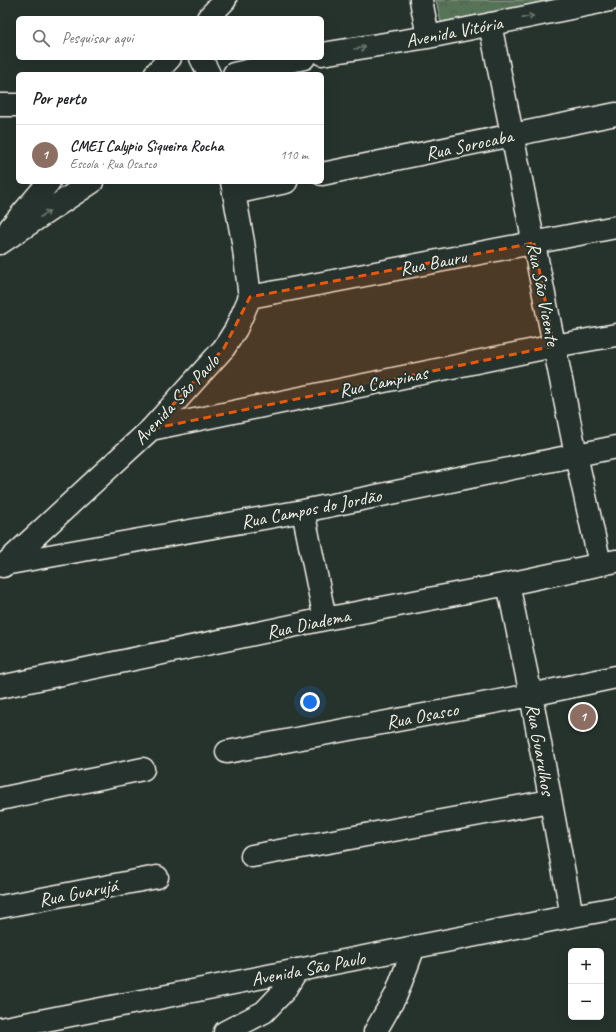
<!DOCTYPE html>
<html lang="pt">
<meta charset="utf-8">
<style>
:root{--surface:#fff;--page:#f2f2f2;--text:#202124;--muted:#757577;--line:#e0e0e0;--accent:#847042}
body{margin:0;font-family:Caveat,sans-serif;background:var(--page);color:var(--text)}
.controls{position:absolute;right:12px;bottom:12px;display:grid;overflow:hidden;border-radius:6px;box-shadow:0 4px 16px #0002}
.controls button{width:36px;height:36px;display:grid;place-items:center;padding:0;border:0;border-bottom:1px solid var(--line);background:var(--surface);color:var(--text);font:20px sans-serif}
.you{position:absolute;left:310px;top:702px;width:14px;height:14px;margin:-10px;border:3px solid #fff;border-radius:50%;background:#1a73e8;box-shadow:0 0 0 6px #1a73e833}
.badge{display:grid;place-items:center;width:26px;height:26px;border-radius:50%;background:var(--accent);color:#fff;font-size:13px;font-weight:700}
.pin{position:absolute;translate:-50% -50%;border:2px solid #fff;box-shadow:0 1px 4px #0006}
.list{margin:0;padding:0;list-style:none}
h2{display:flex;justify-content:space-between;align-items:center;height:52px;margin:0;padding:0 16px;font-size:17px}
h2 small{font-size:13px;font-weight:400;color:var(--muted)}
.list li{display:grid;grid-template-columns:26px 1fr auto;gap:12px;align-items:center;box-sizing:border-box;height:60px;padding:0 16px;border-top:1px solid var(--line)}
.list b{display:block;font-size:15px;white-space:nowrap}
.list p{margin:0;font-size:13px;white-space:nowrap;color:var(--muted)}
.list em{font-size:13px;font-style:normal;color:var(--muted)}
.icon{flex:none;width:22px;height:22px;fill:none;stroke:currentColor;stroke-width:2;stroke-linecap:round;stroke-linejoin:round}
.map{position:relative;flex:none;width:616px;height:1032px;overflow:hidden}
.search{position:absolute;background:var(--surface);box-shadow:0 4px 16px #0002;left:16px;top:16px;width:308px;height:44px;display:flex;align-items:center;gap:10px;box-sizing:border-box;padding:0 14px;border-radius:6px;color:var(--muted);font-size:15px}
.panel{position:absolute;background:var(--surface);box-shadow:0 4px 16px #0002;left:16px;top:72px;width:308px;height:112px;border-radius:6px}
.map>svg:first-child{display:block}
</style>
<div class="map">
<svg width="616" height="1032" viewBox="0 0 616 1032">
<defs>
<pattern id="park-crowns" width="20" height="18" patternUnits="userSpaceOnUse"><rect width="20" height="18" fill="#577359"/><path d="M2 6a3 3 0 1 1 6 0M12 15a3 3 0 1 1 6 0" fill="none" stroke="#4f5b4f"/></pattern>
</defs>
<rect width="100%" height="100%" fill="#26332d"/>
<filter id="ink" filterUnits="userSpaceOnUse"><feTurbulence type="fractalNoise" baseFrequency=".025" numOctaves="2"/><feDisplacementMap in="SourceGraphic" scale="8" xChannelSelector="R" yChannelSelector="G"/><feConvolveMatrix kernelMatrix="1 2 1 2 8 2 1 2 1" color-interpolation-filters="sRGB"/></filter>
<g filter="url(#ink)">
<path fill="url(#park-crowns)" stroke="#a6b2a0" d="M436,0H552L441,22Z"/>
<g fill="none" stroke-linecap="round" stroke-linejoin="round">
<g stroke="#f4f1e8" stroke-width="25">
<path id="minor" d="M421,0L428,37
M208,18L225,0
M490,24L576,455L600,564
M322,54L428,37L610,0
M201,58L209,74
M155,74L170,58
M234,74L304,58
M0,105H18
M322,174L616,114
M234,193L286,182
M10,228L49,182
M0,243L92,182
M250,297L616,227
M151,429L554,346L616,335
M303,511L325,619
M4,564L303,511L616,447
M3,566L151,429L224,348L236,329L250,297L243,242L232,182
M508,584L531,695L572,916
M0,687L325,619L508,584L616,561
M227,752L531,695L616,677
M0,799L143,769
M252,856L550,801
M0,907L157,877
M0,1029L572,916L616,908
M225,1032L264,1012L284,991L297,970
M375,1032L396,995L414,947"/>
</g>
<use href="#minor" stroke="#26332d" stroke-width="22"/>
</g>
<defs><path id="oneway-shaft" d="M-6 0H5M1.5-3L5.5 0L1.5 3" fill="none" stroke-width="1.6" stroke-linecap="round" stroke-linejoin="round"/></defs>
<g stroke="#6e766e">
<use href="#oneway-shaft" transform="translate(528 17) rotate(-11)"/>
<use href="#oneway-shaft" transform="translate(360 48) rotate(-9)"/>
<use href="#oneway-shaft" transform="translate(45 214) rotate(-33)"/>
</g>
</g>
<path fill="#e8590c" fill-opacity="0.2" stroke="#e8590c" stroke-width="3" stroke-dasharray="8 5" stroke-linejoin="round" d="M534,243L554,346L151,429L224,348L250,297Z"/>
<g text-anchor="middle" stroke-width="4" stroke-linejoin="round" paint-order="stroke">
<g font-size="19" fill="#f4f1e8" stroke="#26332d">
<text transform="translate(454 31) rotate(-11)" y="7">Avenida Vitória</text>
<text transform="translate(469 144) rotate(-12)" y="7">Rua Sorocaba</text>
<text transform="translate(433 262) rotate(-11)" y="7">Rua Bauru</text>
<text transform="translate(544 294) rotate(79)" y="7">Rua São Vicente</text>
<text transform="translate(383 381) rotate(-12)" y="7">Rua Campinas</text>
<text transform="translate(176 399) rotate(-47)" y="7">Avenida São Paulo</text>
<text transform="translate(311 508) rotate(-11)" y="7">Rua Campos do Jordão</text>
<text transform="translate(308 623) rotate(-12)" y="7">Rua Diadema</text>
<text transform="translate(422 715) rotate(-11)" y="7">Rua Osasco</text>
<text transform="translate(541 749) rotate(80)" y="7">Rua Guarulhos</text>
<text transform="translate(78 892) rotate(-11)" y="7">Rua Guarujá</text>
<text transform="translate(308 968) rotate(-11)" y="7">Avenida São Paulo</text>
</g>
</g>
</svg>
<div class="controls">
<button>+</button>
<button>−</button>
</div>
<div class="you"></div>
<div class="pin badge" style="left:583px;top:717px;background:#8d6e63">1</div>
<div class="search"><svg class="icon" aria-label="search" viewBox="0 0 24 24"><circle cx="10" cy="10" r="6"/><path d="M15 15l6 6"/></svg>Pesquisar aqui</div>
<section class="panel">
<h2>Por perto<small></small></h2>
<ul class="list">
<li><span class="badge" style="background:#8d6e63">1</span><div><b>CMEI Calypio Siqueira Rocha</b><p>Escola · Rua Osasco</p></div><em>110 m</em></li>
</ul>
</section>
</div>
